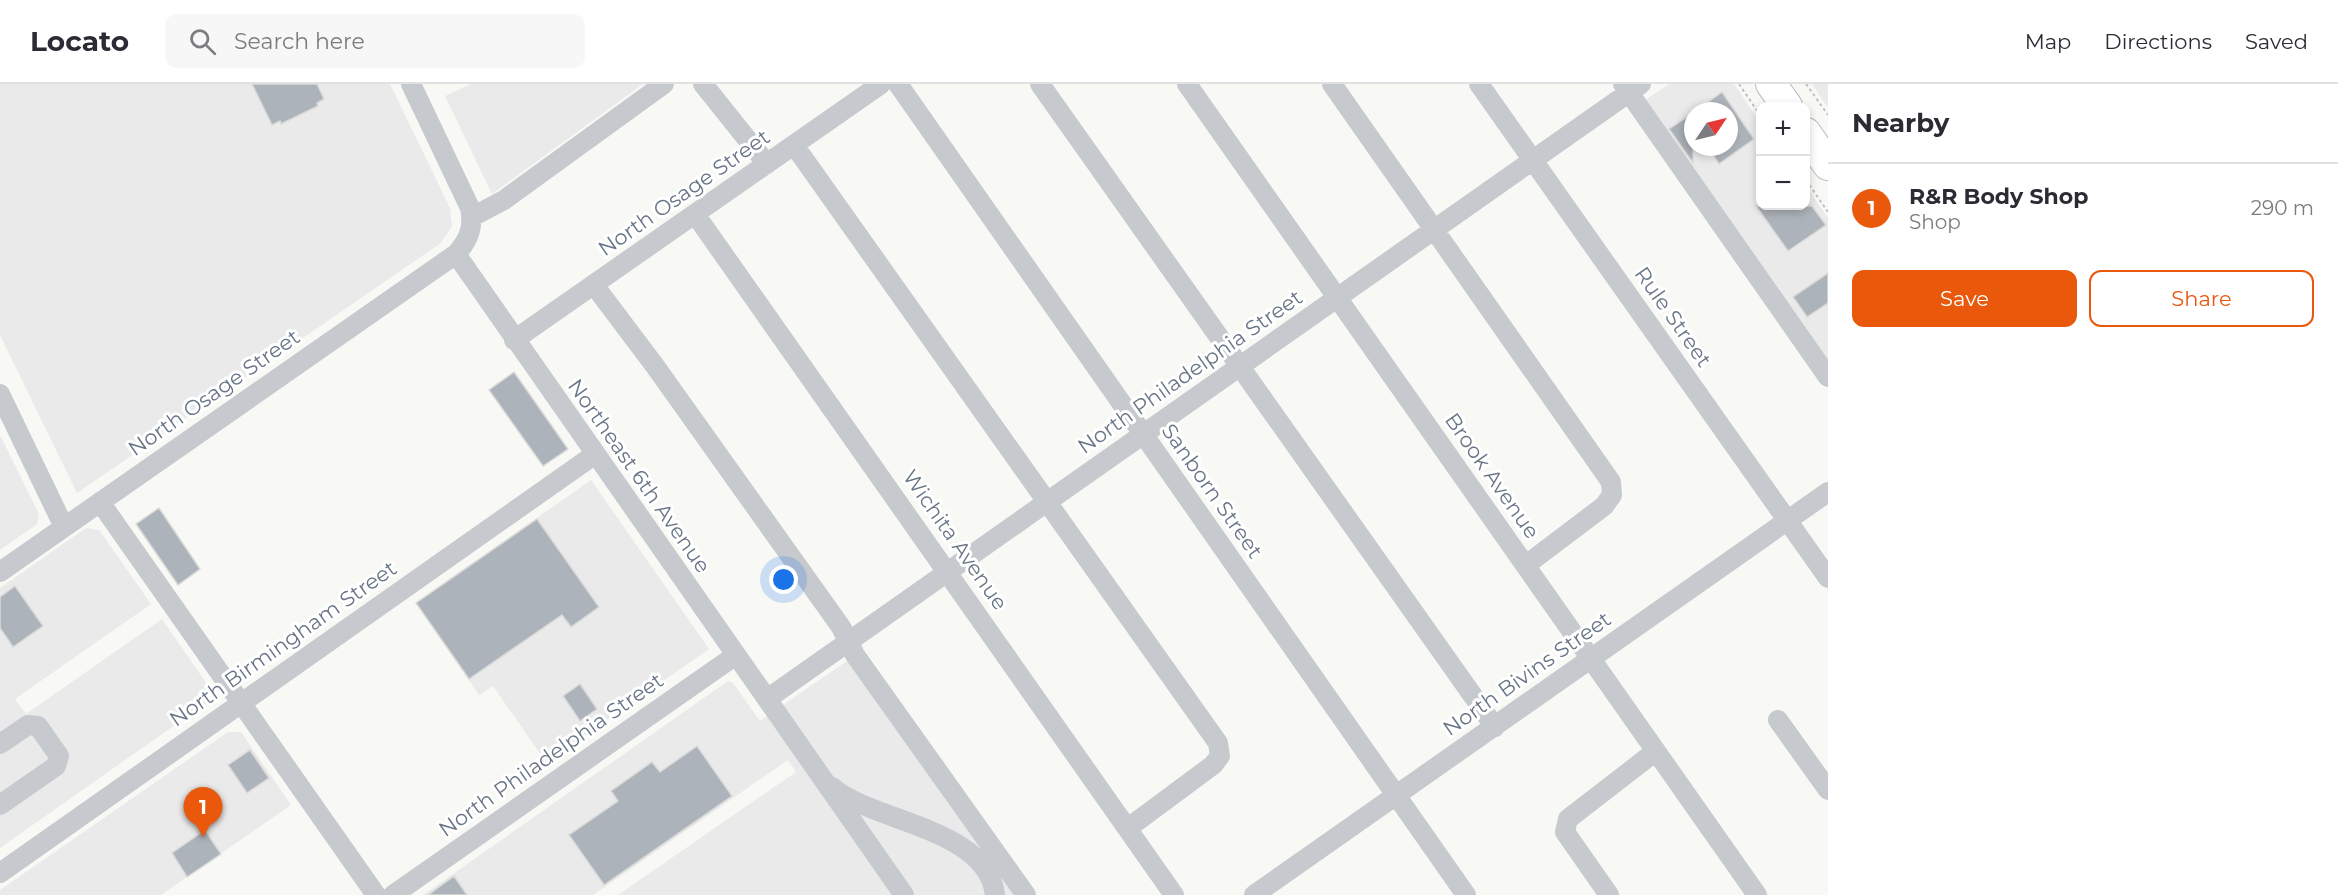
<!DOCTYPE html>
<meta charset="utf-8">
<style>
:root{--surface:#fff;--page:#f7f7f7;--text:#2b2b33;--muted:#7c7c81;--line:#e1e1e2;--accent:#ea580c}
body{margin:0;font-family:Montserrat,sans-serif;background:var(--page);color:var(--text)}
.controls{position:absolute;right:18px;top:18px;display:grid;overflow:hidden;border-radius:12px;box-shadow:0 3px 9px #0003}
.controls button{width:54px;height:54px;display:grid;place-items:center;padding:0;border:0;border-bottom:2px solid var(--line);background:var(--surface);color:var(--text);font:30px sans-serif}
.compass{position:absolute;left:1684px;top:18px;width:54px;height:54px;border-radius:50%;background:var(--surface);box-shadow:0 3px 9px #0003;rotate:55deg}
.you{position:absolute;left:784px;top:496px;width:21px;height:21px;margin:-15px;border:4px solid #fff;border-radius:50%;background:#1a73e8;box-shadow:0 0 0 9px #1a73e833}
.badge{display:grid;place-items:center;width:39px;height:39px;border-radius:50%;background:var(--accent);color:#fff;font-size:20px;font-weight:700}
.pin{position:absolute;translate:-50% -50px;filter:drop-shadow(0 2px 3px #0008)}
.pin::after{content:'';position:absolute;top:32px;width:21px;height:18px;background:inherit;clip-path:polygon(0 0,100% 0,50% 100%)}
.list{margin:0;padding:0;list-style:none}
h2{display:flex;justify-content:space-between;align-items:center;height:78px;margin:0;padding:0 24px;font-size:26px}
h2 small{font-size:20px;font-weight:400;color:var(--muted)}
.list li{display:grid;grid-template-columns:39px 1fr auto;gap:18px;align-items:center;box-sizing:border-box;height:90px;padding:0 24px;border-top:2px solid var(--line)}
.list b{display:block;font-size:22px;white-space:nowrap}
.list p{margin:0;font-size:20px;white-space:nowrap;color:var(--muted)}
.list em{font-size:20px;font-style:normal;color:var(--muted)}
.actions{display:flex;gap:12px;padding:18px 24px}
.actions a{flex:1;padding:14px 0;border:2px solid var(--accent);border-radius:12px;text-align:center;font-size:21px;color:var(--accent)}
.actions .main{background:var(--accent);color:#fff}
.icon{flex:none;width:33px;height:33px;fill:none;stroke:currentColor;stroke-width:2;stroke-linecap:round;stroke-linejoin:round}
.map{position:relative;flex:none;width:1828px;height:811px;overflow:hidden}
header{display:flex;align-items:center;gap:36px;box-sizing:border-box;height:84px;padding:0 30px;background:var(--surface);border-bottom:2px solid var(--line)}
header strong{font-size:28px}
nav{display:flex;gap:33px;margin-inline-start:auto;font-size:21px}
.search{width:420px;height:54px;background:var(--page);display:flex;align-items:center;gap:15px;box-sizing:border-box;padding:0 21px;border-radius:12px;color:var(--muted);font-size:22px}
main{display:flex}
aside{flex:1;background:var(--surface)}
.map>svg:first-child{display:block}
</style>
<header>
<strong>Locato</strong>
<div class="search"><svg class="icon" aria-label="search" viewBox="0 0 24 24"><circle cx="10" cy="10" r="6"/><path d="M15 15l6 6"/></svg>Search here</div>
<nav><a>Map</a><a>Directions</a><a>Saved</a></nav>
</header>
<main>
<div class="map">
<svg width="1828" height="811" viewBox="0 0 1828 811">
<rect width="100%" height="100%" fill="#f8f8f5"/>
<path fill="#e9eae9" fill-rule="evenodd" d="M0,0H390L450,124L452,142L441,159L77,409L0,251Z
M471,0H643L492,110L445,12Z
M1669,0H1734L1760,38V122H1806V102L1828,134V280L1644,17ZM1693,27H1729V63H1693Z
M1812,0H1828V23L1824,18Z
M0,351L39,430L37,440L0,466Z
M591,396L709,565L546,678L493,602L479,611L416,519Z
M86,444L99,446L151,520L15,615L26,630L162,535L209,603V617L0,764V504Z
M850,575L1017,811H618L796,688L788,676L593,811H423L728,597L733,599L760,637Z
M228,648H241L291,721L161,811H0V806Z"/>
<path fill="#adb3ba" stroke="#dadad8" stroke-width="1.5" d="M252,0H317L324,15L317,19L318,22L281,40L280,37L272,41Z
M1722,8L1754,55L1719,80L1708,63H1729V27H1696Z
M1693,29V79L1669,45Z
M1756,122H1812L1826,141L1788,167Z
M1828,189V219L1807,233L1793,213Z
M514,288L568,365L543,382L489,306Z
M159,424L200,485L178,501L136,440Z
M537,435L599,523L571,543L562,531L469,595L416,519Z
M15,502L43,542L13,563L0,544V513Z
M580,600L597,625L580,637L563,612Z
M697,662L732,712L604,801L569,751L618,717L611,707L652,678L660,688Z
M250,666L269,694L247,709L228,681Z
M205,746L221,770L187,793L172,769Z
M454,792L467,811H428Z"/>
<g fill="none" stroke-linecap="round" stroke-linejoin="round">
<g stroke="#b9bbbf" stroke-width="32">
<path id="highway" d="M1771,0L1787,22
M1806,49L1828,81"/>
</g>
<path stroke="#bec0c2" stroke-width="2" stroke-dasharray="3 3" stroke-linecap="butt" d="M1739,0L1760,31
M1806,0L1828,31
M1806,96L1828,128"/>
<path stroke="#c6c9cd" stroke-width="20" d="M703,0L767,80
M898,0L1466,811
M1040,0L1495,643
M1187,0L1757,811
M1332,0L1611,398L1612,411L1604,422L1526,481
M1479,0L1828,494
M1623,0L1828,293
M794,61L1218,659L1220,672L1213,681L1128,744
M695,130L1174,811
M472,133L504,116L664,0
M456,170L904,811
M594,201L655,282L841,543L855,571L1026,811
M514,256L881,0
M0,310L64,443
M100,418L376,811
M0,488L456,170C469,156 474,143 470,124L411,0
M767,615L1641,0
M1778,636L1828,706
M0,660L28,641L38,642L59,672L56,682L0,721
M832,703C872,738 988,744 995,811
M0,789L594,371
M393,811L736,571
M1254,811L1828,408
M1609,811L1565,748L1568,735L1656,667"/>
<use href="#highway" stroke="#fff" stroke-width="30"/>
</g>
<g text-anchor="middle" stroke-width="6" stroke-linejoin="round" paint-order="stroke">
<g font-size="21" fill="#677586" stroke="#fff">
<text transform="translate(684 109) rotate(-35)" y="7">North Osage Street</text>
<text transform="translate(1673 233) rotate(55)" y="7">Rule Street</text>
<text transform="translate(1190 288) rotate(-35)" y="7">North Philadelphia Street</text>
<text transform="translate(214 309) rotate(-35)" y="7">North Osage Street</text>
<text transform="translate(639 392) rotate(55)" y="7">Northeast 6th Avenue</text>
<text transform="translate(1492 392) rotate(55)" y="7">Brook Avenue</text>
<text transform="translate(1212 407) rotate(55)" y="7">Sanborn Street</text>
<text transform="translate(955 456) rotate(55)" y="7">Wichita Avenue</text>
<text transform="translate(283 560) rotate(-35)" y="7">North Birmingham Street</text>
<text transform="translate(1527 590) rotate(-35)" y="7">North Bivins Street</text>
<text transform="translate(551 671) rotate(-35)" y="7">North Philadelphia Street</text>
</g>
</g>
</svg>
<div class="controls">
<button>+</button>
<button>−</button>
</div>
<svg class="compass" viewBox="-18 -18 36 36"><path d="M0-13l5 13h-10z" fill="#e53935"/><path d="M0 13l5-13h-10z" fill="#7c7c81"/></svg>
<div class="you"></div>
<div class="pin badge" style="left:203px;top:753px">1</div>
</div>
<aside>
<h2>Nearby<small></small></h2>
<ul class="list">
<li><span class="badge">1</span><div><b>R&amp;R Body Shop</b><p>Shop</p></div><em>290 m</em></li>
</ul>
<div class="actions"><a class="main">Save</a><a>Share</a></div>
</aside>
</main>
